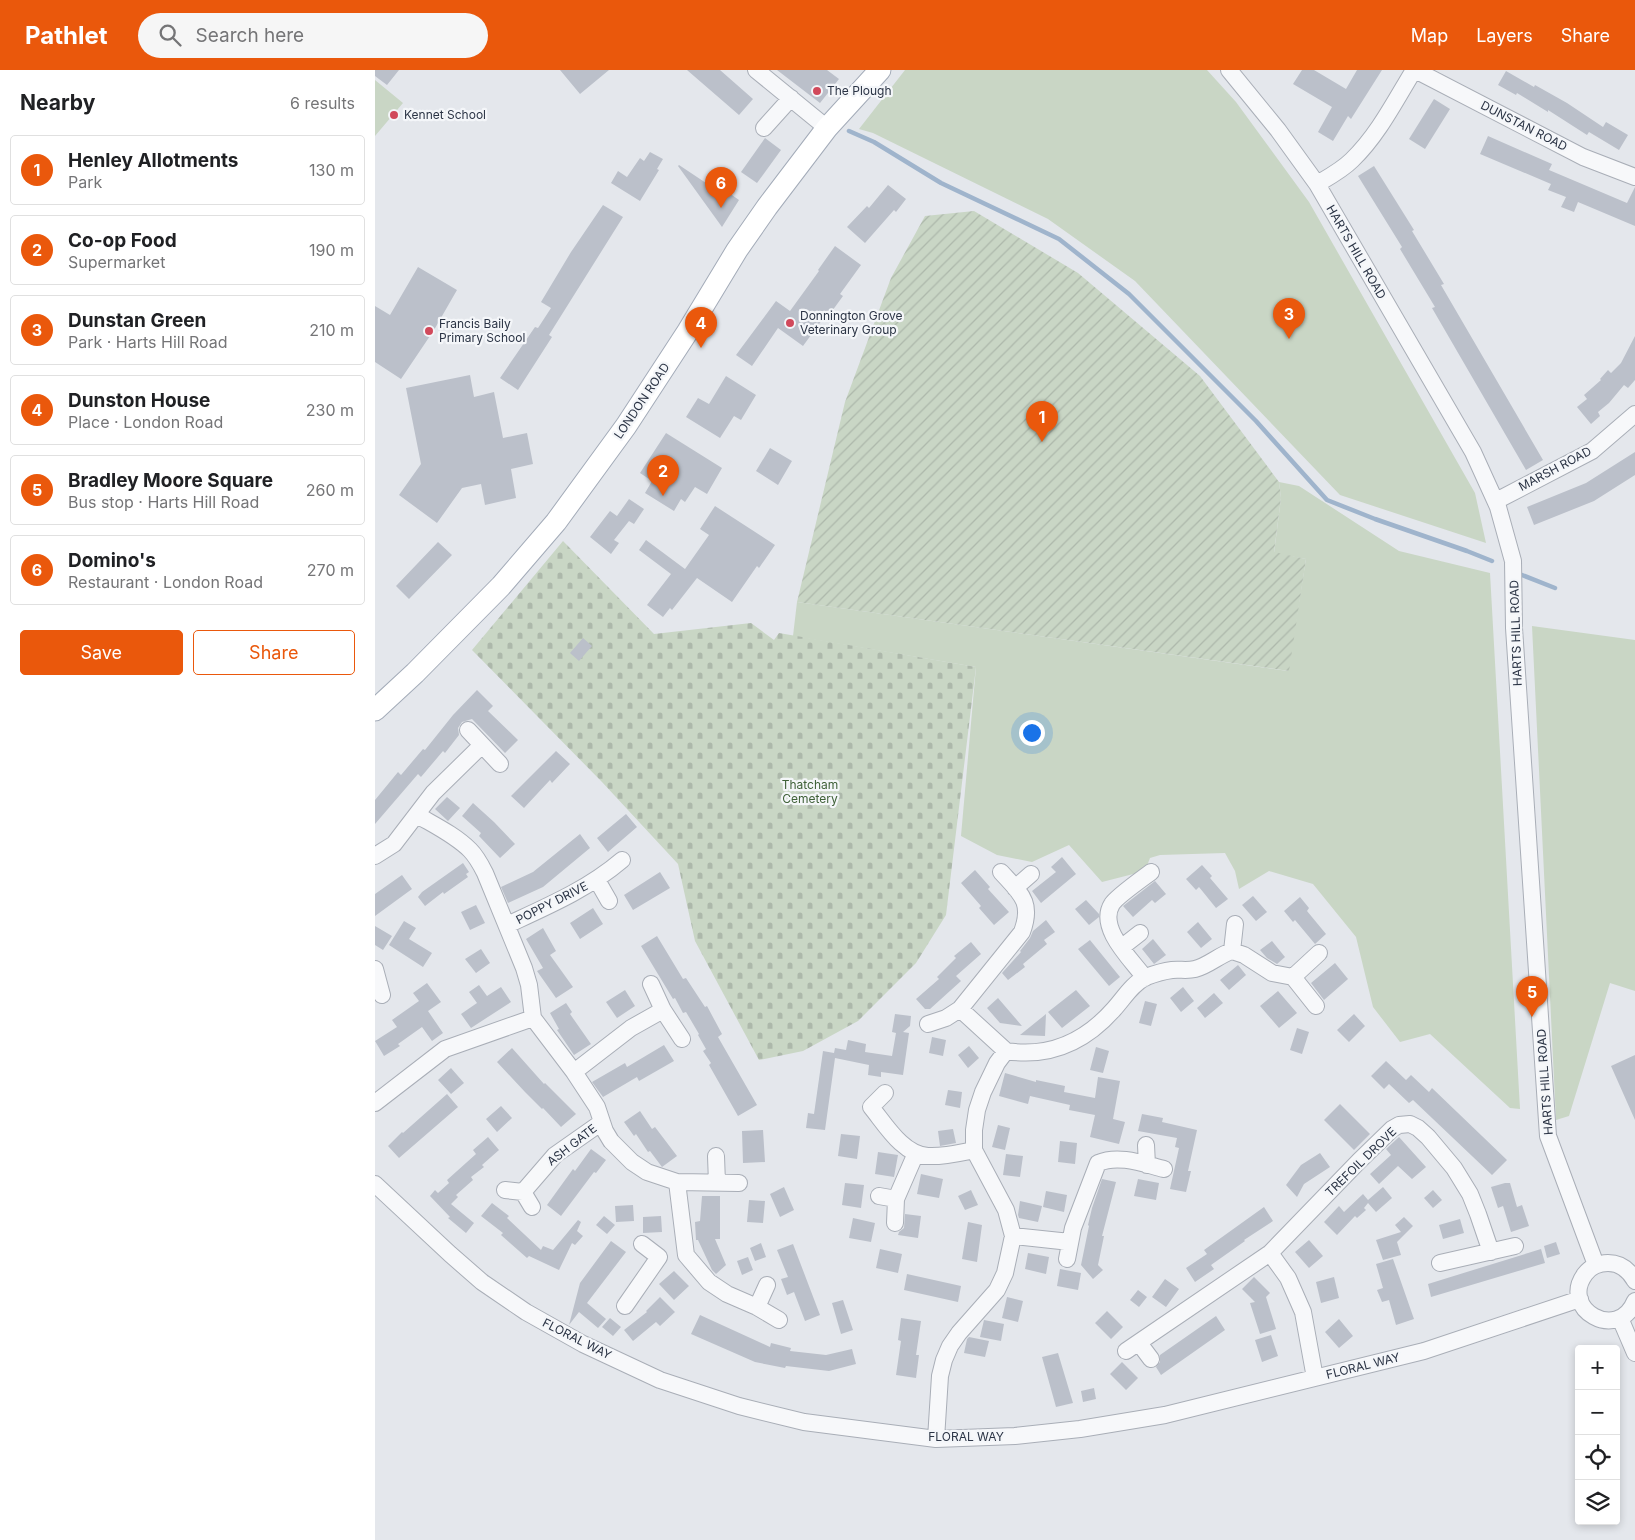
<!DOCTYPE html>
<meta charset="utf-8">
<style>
:root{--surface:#fff;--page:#f6f6f6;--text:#202124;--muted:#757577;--line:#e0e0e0;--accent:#ea580c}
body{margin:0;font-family:Inter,sans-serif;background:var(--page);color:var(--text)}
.controls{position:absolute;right:15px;bottom:15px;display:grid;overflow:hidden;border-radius:5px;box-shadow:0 2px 8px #0003}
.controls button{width:45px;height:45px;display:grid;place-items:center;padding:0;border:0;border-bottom:1px solid var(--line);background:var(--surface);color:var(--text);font:25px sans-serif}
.you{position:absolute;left:656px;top:662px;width:18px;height:18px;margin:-12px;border:4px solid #fff;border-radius:50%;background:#1a73e8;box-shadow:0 0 0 8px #1a73e833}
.badge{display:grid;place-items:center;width:32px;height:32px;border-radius:50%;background:var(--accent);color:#fff;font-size:16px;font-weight:700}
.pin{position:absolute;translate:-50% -41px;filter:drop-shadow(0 1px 2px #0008)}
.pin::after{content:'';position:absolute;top:26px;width:18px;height:15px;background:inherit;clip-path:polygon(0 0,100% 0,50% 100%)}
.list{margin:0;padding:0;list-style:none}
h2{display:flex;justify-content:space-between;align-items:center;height:65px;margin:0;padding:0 20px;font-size:21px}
h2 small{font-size:16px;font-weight:400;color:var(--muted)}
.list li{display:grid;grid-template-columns:32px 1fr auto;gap:15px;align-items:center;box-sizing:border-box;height:70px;margin:0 10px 10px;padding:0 10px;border:1px solid var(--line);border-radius:5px}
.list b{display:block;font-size:19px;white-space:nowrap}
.list p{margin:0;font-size:16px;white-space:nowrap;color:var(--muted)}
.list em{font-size:16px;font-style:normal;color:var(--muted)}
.actions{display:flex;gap:10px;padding:15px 20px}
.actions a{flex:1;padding:11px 0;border:1px solid var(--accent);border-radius:5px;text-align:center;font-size:18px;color:var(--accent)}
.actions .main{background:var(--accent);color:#fff}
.icon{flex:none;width:28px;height:28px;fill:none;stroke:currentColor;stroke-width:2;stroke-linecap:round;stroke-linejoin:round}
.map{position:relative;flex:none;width:1260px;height:1470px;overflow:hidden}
header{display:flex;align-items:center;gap:30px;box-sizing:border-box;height:70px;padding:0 25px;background:var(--accent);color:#fff}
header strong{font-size:24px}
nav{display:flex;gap:28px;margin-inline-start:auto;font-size:18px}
.search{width:350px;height:45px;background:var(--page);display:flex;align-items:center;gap:12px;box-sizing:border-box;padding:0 18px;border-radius:28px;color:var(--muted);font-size:19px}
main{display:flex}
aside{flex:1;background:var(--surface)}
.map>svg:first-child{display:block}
</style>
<header>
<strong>Pathlet</strong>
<div class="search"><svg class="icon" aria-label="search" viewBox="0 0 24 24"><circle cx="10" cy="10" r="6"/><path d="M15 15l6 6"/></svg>Search here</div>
<nav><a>Map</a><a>Layers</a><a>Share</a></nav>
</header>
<main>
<aside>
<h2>Nearby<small>6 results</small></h2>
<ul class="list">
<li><span class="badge">1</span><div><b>Henley Allotments</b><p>Park</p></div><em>130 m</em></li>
<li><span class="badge">2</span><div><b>Co-op Food</b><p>Supermarket</p></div><em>190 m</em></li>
<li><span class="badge">3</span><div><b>Dunstan Green</b><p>Park · Harts Hill Road</p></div><em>210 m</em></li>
<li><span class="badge">4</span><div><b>Dunston House</b><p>Place · London Road</p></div><em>230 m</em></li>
<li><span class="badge">5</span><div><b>Bradley Moore Square</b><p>Bus stop · Harts Hill Road</p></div><em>260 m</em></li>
<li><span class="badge">6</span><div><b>Domino's</b><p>Restaurant · London Road</p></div><em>270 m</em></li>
</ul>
<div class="actions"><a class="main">Save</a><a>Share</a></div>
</aside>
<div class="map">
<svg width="1260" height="1470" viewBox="0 0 1260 1470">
<defs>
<pattern id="cemetery-stones" width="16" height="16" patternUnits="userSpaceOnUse" patternTransform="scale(1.25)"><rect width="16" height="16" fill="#c9d6c5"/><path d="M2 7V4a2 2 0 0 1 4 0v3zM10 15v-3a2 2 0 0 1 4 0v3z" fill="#adb8ab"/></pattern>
<pattern id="garden-furrows" width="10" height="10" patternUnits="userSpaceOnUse" patternTransform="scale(1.25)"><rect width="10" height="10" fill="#c9d6c5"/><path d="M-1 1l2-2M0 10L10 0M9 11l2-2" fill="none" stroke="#adb8ab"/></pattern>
</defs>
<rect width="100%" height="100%" fill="#e4e7ec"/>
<path fill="#c9d6c5" d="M530,0H832L861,32L934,132L1100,423L1111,473L965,425L760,211L673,149L498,63L484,59Z
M0,10L28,33L0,66Z
M904,412L924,416L1024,481L1115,503L1145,1039L1135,1038L1055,964L1025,972L998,937L981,867L938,814L894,801L864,819L860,801L850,783L785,785L775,788L770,801L727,812L694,775L657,792L622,785L586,766L601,597L418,566L422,532L913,601L931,489L899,483L906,428Z
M1157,556L1260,570V921L1235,913L1194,1046L1181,1050Z"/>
<path fill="url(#cemetery-stones)" d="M188,471L279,564L376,553L399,570L404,563L601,597L571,845L541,893L483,951L428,981L384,990L320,871L303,794L227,712L97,580Z"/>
<path fill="url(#garden-furrows)" d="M599,141L703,203L825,306L904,412L906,428L899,482L931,489L914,601L422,532L470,332L516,208L550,146Z"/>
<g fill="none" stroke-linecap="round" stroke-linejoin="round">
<path stroke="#9fb4cc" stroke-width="4.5" d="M474,61L499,72L566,113L684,169L754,224L881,351L952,430L1000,449L1092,481L1117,491
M1142,503L1180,518"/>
</g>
<path fill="#bbc0ca" d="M0,0H24L12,15L0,6Z
M185,0H234L205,24Z
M312,0H345L378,29L364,45Z
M402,0H452L464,9L445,33Z
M927,0H939L971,19L982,0H1007L976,49L973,46L958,71L943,62L957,37L918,14Z
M1131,1L1159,17L1160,15L1192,33L1228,57L1231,52L1253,65L1244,80L1214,62L1212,65L1173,40V42L1142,23L1141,25L1123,15Z
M1059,29L1075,39L1050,79L1034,69Z
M1113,66L1177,94L1174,100L1252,133L1260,117V156L1203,132L1199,142L1186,137L1191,127L1173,120L1176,114L1105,84Z
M390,68L406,80L382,113L366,102Z
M275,82L288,89L282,99L284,100L265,131L236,113L243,101L252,107L265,88L269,91Z
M304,95L334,115L337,111L364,130L347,157L303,96Z
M999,96L1039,160L1037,161L1069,214L1066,215L1168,390L1151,400L1057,238L1060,237L1025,179L1027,177L983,106Z
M513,115L531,129L521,142L519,140L490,173L472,157L492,136L494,138Z
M228,135L248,147L174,265L177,267L143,320L125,308L160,257L163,258L176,238L166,232L196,182Z
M460,176L486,195L465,224L468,226L452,248L450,246L428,276L403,258L377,296L361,285L401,231L415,241L444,201L443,200Z
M43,197L82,220L59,260L26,309L0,292V236L15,245Z
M1260,266V310L1253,318L1249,315L1234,333L1223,342L1225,346L1216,354L1202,337L1212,329L1209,325L1226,310L1225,309L1233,300L1236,303L1246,293Z
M95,305L99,327L119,322L128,368L152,363L158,394L136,399L141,428L110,435L106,414L87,418L62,453L24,425L46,394L31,318Z
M351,306L381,325L366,350L359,346L345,368L311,347L323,328L334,334Z
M291,363L347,398L332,424L320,417L310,432L306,429L299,441L270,423L277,411L265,403Z
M395,378L417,391L403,415L381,401Z
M1260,382V405L1219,431L1159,455L1152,437L1211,413Z
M254,429L269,439L259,454L254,451L239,470L244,473L236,484L215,467L235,441L242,446Z
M340,436L400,475L384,498L382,496L357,532L322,508L297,540L295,538L288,547L272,535L296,504L264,480L271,470L310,499L334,465L325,459Z
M63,472L77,485L34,529L21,516Z
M208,568L217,576L204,591L195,583Z
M102,620L118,636L113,641L143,670L130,683L97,649L87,652L83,658L84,665L70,683L68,681L46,707L43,704L0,754V730L23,702L26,705L48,679L50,680L78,645Z
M181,681L195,694L177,713L175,710L149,738L136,726Z
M72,727L85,738L73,751L60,739Z
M98,733L119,752L140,774L125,788L104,766L106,763L87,746Z
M251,744L262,757L233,782L222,768Z
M205,764L215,778L168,817L133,833L126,817L158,802Z
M687,787L701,804L666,833L657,821L681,802L676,797Z
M88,793L94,802L91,804L93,807L69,824L68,822L50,836L43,827L47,822Z
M827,795L837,806L835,808L853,829L841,838L824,817L821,820L811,809Z
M600,800L615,817L613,819L634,842L619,855L604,838L606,836L586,813Z
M285,802L295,818L258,840L249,825Z
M27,805L37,819L0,846V824Z
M780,811L791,824L780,833L777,830L758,847L748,836Z
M878,826L892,842L881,851L867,835Z
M925,827L934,838L932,841L951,864L940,874L920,850L918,852L909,841Z
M711,830L724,844V847L714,855L700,839Z
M101,835L110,853L95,860L86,842Z
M218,838L228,854L205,869L195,853Z
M671,850L680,862L669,870L672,874L648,894L650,897L633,910L627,903L646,882L645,881L655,868L658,861Z
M29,851L41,858L34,869L57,883L48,897L14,875Z
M823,852L837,869L826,878L812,862Z
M0,856L17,866L8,880L0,875Z
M168,858L181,881L175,885L198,917L181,928L162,901L168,898L151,869Z
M282,866L308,909L311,908L330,937L332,936L347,964L343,967L382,1035L363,1046L334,995L336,993L328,981L331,979L323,965L324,964L311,942L308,943L300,928L298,929L266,876Z
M778,869L791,885L779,894L767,879Z
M715,870L745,907L734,916L703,879Z
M897,871L910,887L902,894L892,888L885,880Z
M596,872L606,884L581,906L586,911L555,939H550L541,929L564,909L562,907L581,888L579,886Z
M106,879L115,893L101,903L90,889Z
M960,893L973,909L949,930L936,913Z
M863,895L871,905L854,920L845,910Z
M52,913L66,932L53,941L68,963L57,971L47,957L23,974L25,976L9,986L0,971L22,957L17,950L44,931L38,923Z
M104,915L112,926L126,917L136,932L96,958L86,944L102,933L94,922Z
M808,917L819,931L806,942L795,928Z
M250,920L260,936L242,948L231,932Z
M701,920L715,936L687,958L673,942Z
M903,921L922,943L904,958L885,936Z
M839,923L848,933L830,948L822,938Z
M623,928L647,956L625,953L612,938Z
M770,931L782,934L776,956L764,953Z
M191,933L197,942L195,944L216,974L199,985L182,960L184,959L175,943Z
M520,944L536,946L535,956L528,962L534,963L528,1005L506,1002V1007L493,1005L494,995L460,988L450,1060L431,1058L433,1043L439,1044L448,981L459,983L460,978L471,980L473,970L491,974L490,982L517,986L521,963L517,962Z
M671,944L670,966L645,965Z
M979,944L990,956L974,972L962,960Z
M922,958L934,962L927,984L915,980Z
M557,967L571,970L568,986L554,983Z
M289,975L299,991L264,1011L262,1007L228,1027L217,1012L250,993L252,997Z
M594,976L604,988L593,998L583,985Z
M721,977L734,981L728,1003L715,1000Z
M137,978L169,1014L170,1013L201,1044L186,1057L168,1038L167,1039L150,1022L122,992Z
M1260,985V1050L1236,996Z
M1011,991L1031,1010L1036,1005L1054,1022L1057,1018L1132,1090L1117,1105L1038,1030L1034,1033L1014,1014L1009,1019L996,1006Z
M76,998L89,1013L76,1024L63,1010Z
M630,1003L661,1012V1010L690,1016L689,1022L720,1028L723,1007L745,1011L738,1049L750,1052L744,1074L715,1067L720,1045L694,1040L695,1035L655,1026L653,1034L624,1026Z
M573,1020L587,1022L585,1038L570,1035Z
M72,1024L83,1037L24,1088L13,1076L27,1062L28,1063Z
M965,1034L995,1064L979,1080L949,1050Z
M126,1036L137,1048L122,1062L111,1049Z
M265,1041L277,1059L280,1057L302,1086L287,1097L275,1081L273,1082L261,1064L259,1066L249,1052Z
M767,1044L788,1048L787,1052L822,1060L813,1101H816L811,1122L795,1119L804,1078L800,1077L802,1068L763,1061Z
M623,1055L635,1058L630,1080L617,1077Z
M578,1059L581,1073L565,1076L563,1061Z
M388,1060L390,1092L368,1093L367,1061Z
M466,1064L485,1066L482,1089L463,1086Z
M113,1067L124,1080L107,1095L109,1097L96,1107L98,1110L81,1125L83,1127L76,1134L99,1153L91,1163L73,1148L75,1147L55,1126L60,1120L63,1123L74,1113L72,1110L101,1084L98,1080Z
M1024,1067L1051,1097L1037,1109L1023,1096L1004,1114L995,1104L1016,1085L1011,1079Z
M685,1071L702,1073L700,1094L683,1092Z
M216,1079L231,1090L221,1103L219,1102L186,1146L172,1135L198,1099L200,1101Z
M503,1082L523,1085L519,1107L500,1104Z
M945,1083L955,1097L929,1114L922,1127L911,1115L926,1095Z
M631,1084L648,1086L645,1107L628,1105Z
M546,1104L568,1109L564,1128L542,1124Z
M727,1109L741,1112L727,1166H729L723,1195L728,1200L718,1209L706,1195L714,1156L713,1155L717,1138Z
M763,1109L784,1113L781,1130L759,1126Z
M470,1113L489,1115L486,1138L467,1135Z
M1130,1113H1135L1142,1137L1147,1135L1154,1156L1136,1162L1128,1136L1123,1138L1116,1117Z
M409,1117L419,1140L405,1147L395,1124Z
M1008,1117L1017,1128L1001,1142L993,1133L989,1138L991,1140L982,1148L980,1146L962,1165L949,1152L964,1136L969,1142L988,1124L993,1130Z
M596,1120L603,1135L590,1140L583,1126Z
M1058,1120L1067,1130L1058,1138L1049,1128Z
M671,1121L692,1125L689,1142L668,1137Z
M327,1126H345V1169H340L351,1195L341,1204L337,1200L323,1170H321L320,1152L325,1151Z
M374,1130L390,1131L388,1153L372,1152Z
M645,1131L667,1136L663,1152L644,1148L643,1145Z
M117,1133L134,1146L132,1148L166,1180L168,1176L178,1180L203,1150L206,1152L202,1161L208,1166L200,1175L197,1173L184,1200L154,1186L152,1188L126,1165L128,1163L106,1146Z
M258,1135L259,1151L241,1152L240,1136Z
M889,1137L898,1151L869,1170L870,1171L836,1195L839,1199L820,1212L811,1198L832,1184L829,1180Z
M530,1144L546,1146L543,1168L523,1165L524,1162L529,1158Z
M229,1146L240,1155L232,1164L221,1155Z
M286,1146L287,1162L268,1163V1147Z
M1029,1147L1038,1156L1022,1172L1026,1185L1008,1190L1001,1170L1026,1162L1020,1155Z
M478,1148L500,1153L496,1172L474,1168Z
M1085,1149L1089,1163L1068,1169L1064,1155Z
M593,1152L607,1155L602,1192L587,1189Z
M934,1170L948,1186L934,1198L920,1182Z
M236,1171L251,1182L212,1233L231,1249L223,1258L204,1242L194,1255L205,1213Z
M1181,1172L1185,1184L1172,1188L1169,1176Z
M386,1173L391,1187L380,1191L375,1178Z
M418,1174L445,1245L430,1251L419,1222L412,1225L406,1209L413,1207L402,1180Z
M505,1179L527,1184L523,1203L501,1198Z
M1166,1179L1170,1193L1056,1227L1053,1214Z
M653,1183L674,1187L671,1204L650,1199Z
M373,1187L378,1200L367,1205L362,1191Z
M1018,1189L1039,1249L1021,1255L1014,1230L1007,1232L1002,1220L1008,1218L1001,1194Z
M685,1199L706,1203L703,1220L682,1216Z
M299,1201L314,1216L299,1230L284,1214Z
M532,1204L586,1216L583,1232L529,1220Z
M879,1207L895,1223L891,1227L901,1259L885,1264L875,1233L880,1232L867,1219Z
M959,1207L964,1228L946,1233L941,1212Z
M790,1209L804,1219L791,1237L777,1227Z
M763,1220L772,1227L764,1237L755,1230Z
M285,1227L300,1242L285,1256L281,1252L258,1271L249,1260L272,1242L271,1241Z
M632,1227L648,1231L643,1252L627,1248Z
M468,1230L478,1260L466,1264L457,1233Z
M732,1241L748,1257L736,1269L720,1253Z
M325,1245L395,1277L396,1273L416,1278L415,1281L451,1285L477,1279L481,1294L454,1301L411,1296L410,1298L380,1292L316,1264Z
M841,1246L850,1260L786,1305L781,1297L785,1292V1285Z
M235,1248L246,1257L238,1266L227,1257Z
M526,1248L546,1251L541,1285H544L541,1308L521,1305L526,1271L523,1270Z
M964,1249L978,1266L964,1278L950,1262Z
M609,1250L629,1254L626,1271L605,1267Z
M896,1265L903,1286L887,1292L880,1270Z
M594,1267L614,1271L610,1287L589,1283L592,1269Z
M683,1283L698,1333L681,1337L667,1287Z
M747,1292L763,1308L751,1320L735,1304Z
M719,1318L721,1329L708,1332L706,1321Z"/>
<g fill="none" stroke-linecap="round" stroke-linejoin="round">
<g stroke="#a9aeb7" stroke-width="18">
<path id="minor" d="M381,0L452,58
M854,0L903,60L942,114L1098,382L1123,437L1138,491L1139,558L1173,1066L1221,1195
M1040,0L1208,87L1260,107
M389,58L416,28
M942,114C954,107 967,100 977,90C1003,65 1020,31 1039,0
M1121,431L1217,381L1260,344
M93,660L125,694
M42,745C59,755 80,765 95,780C101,786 106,795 110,803L149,898L154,915L158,948L199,1002L222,1037L230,1061L236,1071L257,1092L272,1102L302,1112L364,1113
M0,786L19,774L58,723L107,675
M222,810L234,831
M640,818L656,804
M132,855C173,836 213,819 247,790
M747,877L765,863
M857,881L860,854
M0,899L7,925
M918,907L944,883
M770,908C757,890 722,858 737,834C741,827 768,808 776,802
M276,914L288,940L307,969
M585,939L631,981
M553,954L571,948L585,939L647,862C658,832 646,824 626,802
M199,1002L256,958L288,940
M510,1023L496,1037C510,1054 528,1085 553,1086C568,1087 584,1083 599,1080
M0,1033L70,979L158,948
M771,1075L772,1095
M341,1086L342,1113
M302,1112L311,1185L334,1212L352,1224L382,1237L404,1250
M0,1114L75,1184L107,1212L151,1242L208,1274L285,1310L364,1336L429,1352L561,1369L640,1366L705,1359L790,1345L1049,1281L1205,1229
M130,1120L148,1122L157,1137
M148,1122L180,1085L227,1052
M504,1126L521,1129
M520,1153L521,1129L541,1083
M638,1166L695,1172
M895,1183L913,1208L928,1242L940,1308
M692,1189L698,1158L723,1093C744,1084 769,1094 789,1099
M1065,1193L1140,1176
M1260,1211C1254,1200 1246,1193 1233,1193C1224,1193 1215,1197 1210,1204C1184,1239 1243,1273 1260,1231
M250,1236L284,1187L267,1174
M382,1237L392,1215
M1245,1248L1260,1283
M764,1273L776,1289
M751,1281L895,1183L984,1091L1017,1059L1024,1055L1035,1054L1043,1058L1053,1067L1079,1098L1095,1124L1103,1144L1116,1182
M561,1369L565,1306L569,1290L575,1276L584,1263L622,1220L630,1203L638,1166L631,1140L599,1080V1060L602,1040L608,1022L622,993L631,981C675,988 710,972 739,939C749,928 757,914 771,907C779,904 789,901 797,900C804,899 812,901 820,899C833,896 844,885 857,881L869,885L897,903L918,907L941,936"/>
</g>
<g stroke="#a3abb8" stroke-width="23">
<path id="major" d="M0,640L40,603L126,516L181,452L251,356L313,261L362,180L392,137L452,58L505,0"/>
</g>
<use href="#minor" stroke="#f7f8fa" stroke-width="16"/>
<use href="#major" stroke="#fff" stroke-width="21"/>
</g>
<g fill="#d1495b" stroke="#f4f6f9" stroke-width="2">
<circle cx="442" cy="21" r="5"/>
<circle cx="19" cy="45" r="5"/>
<circle cx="415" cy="253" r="5"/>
<circle cx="54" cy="261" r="5"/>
</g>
<g text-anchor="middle" stroke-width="4.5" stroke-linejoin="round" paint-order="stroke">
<g font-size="12" fill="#2b3445" stroke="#f4f6f9" text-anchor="start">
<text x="452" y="25">The Plough</text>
<text x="29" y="49">Kennet School</text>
<text x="425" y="250">Donnington Grove<tspan x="425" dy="14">Veterinary Group</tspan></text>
<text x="64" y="258">Francis Baily<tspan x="64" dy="14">Primary School</tspan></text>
</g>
<g font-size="12" fill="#2b3445" stroke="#f4f6f9">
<text transform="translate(1149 56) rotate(27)" y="4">DUNSTAN ROAD</text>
<text transform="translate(981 182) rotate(60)" y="4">HARTS HILL ROAD</text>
<text transform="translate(267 331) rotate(-56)" y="4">LONDON ROAD</text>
<text transform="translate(1180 399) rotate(-28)" y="4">MARSH ROAD</text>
<text transform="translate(1141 563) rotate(-92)" y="4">HARTS HILL ROAD</text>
<text transform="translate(177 833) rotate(-27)" y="4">POPPY DRIVE</text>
<text transform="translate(1170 1012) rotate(-94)" y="4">HARTS HILL ROAD</text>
<text transform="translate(197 1075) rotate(-38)" y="4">ASH GATE</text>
<text transform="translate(986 1092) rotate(-44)" y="4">TREFOIL DROVE</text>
<text transform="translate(202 1269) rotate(27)" y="4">FLORAL WAY</text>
<text transform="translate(988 1296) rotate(-14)" y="4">FLORAL WAY</text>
<text x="591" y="1371">FLORAL WAY</text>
</g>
<g font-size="12" fill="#3f6138" stroke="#f4f6f9">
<text x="435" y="719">Thatcham<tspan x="435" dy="14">Cemetery</tspan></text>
</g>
</g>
</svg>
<div class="controls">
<button>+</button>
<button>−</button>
<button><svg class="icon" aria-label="locate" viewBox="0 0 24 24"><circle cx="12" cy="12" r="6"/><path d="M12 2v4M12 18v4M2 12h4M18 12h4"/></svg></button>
<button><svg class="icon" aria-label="layers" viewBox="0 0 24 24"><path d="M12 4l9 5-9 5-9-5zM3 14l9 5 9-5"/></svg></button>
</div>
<div class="you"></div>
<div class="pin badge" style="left:667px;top:372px">1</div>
<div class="pin badge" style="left:288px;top:426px">2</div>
<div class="pin badge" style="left:914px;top:269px">3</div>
<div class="pin badge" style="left:326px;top:278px">4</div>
<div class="pin badge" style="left:1157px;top:947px">5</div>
<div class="pin badge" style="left:346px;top:138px">6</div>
</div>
</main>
